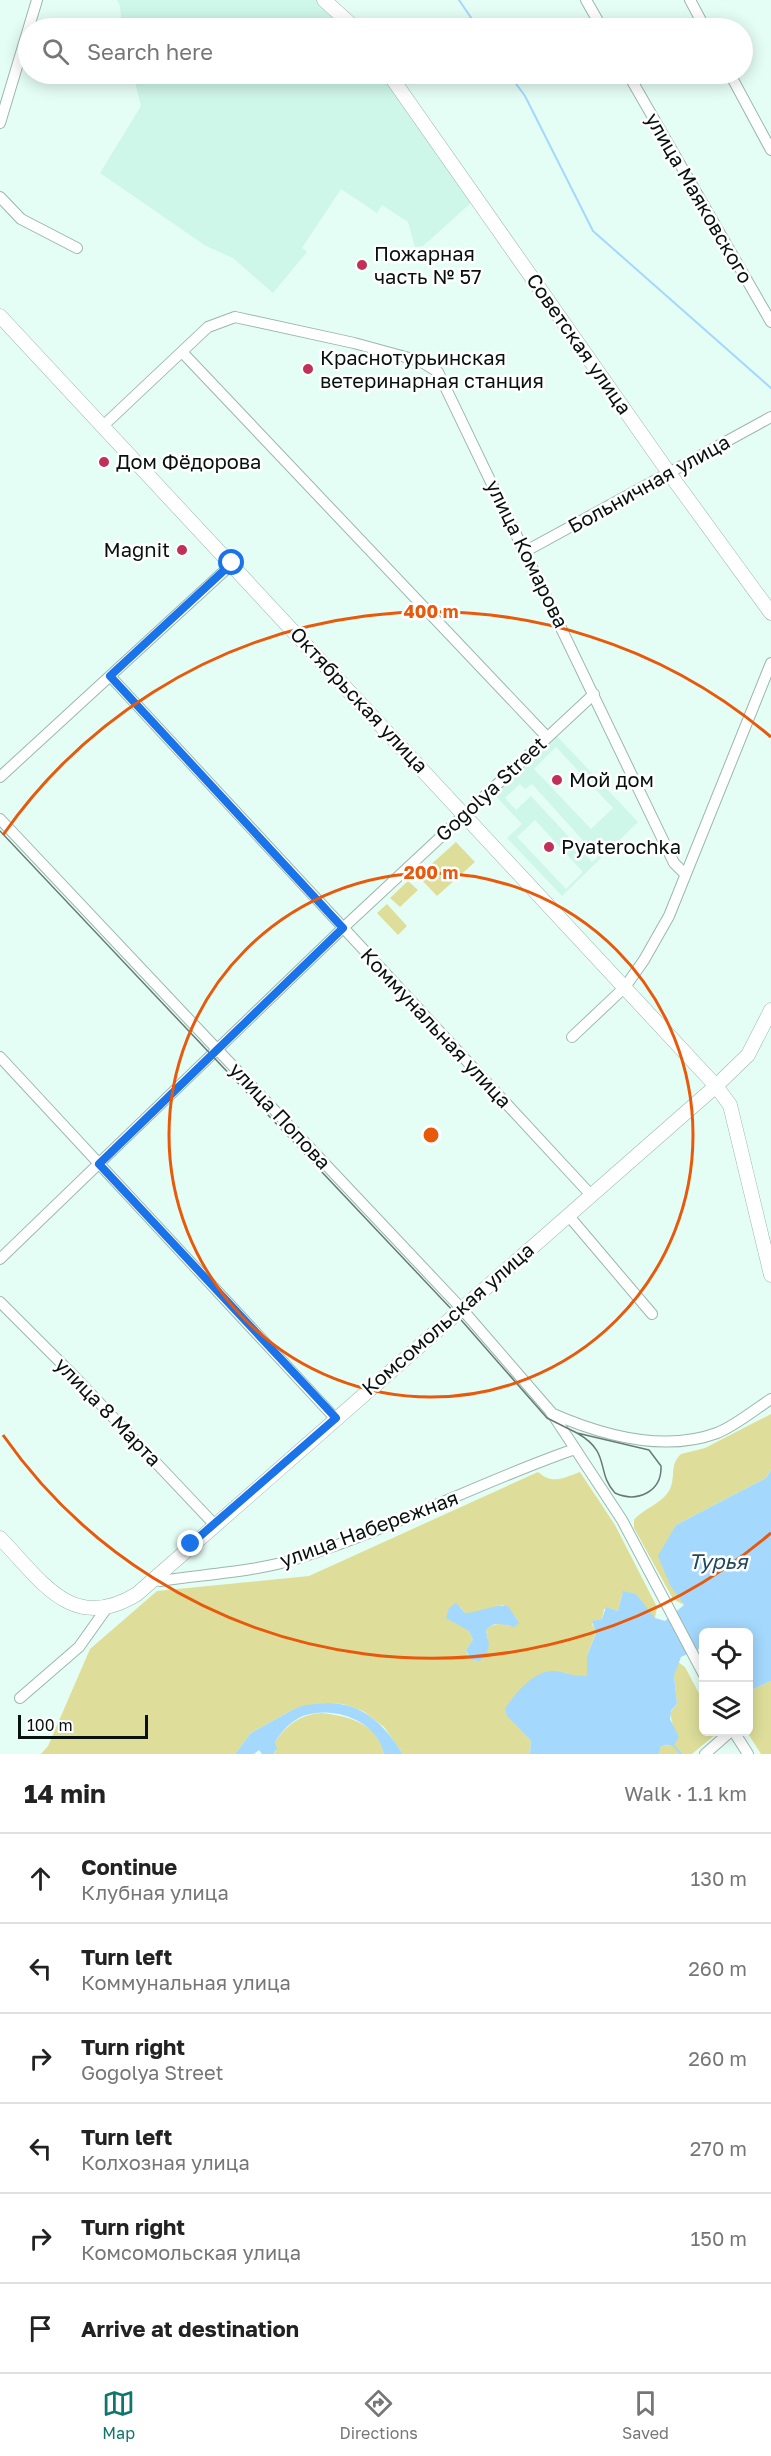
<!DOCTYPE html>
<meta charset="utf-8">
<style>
:root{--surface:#fff;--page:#f6f6f6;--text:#222;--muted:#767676;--line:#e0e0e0;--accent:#0f766e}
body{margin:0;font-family:"Golos Text",sans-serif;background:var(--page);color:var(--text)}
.controls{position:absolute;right:18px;bottom:18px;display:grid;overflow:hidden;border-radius:9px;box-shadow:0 3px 15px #0003}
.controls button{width:54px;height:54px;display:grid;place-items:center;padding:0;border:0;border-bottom:2px solid var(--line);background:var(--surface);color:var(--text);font:30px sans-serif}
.scale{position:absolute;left:18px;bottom:15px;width:130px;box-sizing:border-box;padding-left:6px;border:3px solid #07120f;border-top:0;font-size:16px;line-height:21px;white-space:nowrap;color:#07120f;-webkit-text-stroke:4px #fff;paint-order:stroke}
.stop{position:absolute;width:18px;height:18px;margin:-14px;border:4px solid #1a73e8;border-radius:50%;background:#fff}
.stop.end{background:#1a73e8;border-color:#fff;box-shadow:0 2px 6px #0008}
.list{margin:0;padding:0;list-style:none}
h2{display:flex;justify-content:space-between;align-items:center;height:78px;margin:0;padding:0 24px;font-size:26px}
h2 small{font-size:20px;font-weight:400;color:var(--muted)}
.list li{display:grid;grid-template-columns:39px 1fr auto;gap:18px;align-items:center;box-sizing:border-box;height:90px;padding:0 24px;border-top:2px solid var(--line)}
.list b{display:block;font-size:22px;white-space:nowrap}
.list p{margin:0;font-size:20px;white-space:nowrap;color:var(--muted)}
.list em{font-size:20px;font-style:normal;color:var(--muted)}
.icon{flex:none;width:33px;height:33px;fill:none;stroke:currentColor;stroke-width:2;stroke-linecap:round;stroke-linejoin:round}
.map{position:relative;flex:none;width:771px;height:1754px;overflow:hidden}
.search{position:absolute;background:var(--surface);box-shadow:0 3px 15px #0003;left:18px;right:18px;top:18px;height:66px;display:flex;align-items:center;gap:15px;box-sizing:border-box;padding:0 21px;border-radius:33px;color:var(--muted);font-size:22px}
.sheet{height:618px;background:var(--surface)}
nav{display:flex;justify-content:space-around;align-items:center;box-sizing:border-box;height:84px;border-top:2px solid var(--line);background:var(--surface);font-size:16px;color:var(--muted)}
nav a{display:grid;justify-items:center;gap:3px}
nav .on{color:var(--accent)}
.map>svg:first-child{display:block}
</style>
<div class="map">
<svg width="771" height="1754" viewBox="0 0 771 1754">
<rect width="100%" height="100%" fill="#e5fef5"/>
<path fill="#cef6e9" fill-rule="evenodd" d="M117,0H321L349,28H122L120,6Z
M133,74H383L472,202L423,246L415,247L408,222L382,205L377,213L341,189L302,248L307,252L273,293L233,258L206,246L100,173L141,106Z
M556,735L638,822L562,896L507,838L522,824L494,794ZM556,747L613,808L591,829L534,769ZM520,784L525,789L532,784L598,857L592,862L531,796L516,810L505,798ZM535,820L583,872L566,889L517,837Z"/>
<path fill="#dede9a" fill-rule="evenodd" d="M456,842L475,862L437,896L418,876Z
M408,881L418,890L400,907L390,898Z
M387,904L407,926L398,935L377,913Z
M771,1414V1470L766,1478L676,1525C660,1555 666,1579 684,1605L673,1599L634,1528V1520C644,1508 662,1504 670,1489C676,1476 669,1465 681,1454L705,1448Z
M538,1472C553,1485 563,1478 580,1472L615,1525L657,1607L655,1618L622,1594L618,1611L609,1608L604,1609L602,1619L594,1621L592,1624L596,1632L587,1656V1675L581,1677L554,1671L512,1721L531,1741L530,1754H403L384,1727L363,1711L343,1704L327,1703L294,1709L251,1733L235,1754H41L48,1746L90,1649L157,1591L309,1576ZM503,1605L517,1619L509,1626C501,1622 491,1624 486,1630L488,1640L483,1659L475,1661L468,1656L466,1650L473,1640L469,1631L464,1627L460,1607L465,1613L469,1614Z
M678,1662L685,1667L703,1701L704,1732H716V1734L692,1754H659L661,1746H669L673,1726L670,1713L677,1704L674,1676Z
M771,1681V1754H761L747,1732L749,1691Z
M321,1713C348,1716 378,1723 384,1754H273L276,1751L275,1742C287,1725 299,1715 321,1713Z"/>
<path fill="#a4d8fd" d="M771,1470V1681L749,1691L748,1632H704L703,1647L681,1657L674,1676L677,1704L671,1711L670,1719L679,1737L674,1745L661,1746L659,1754H530L531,1741L507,1716L505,1709C515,1693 535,1669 555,1671C566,1672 576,1678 587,1675V1656L596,1633L592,1621L602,1619L606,1607L618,1611L623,1591L636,1594L655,1618L665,1621L684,1605L670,1585L658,1556L676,1525L766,1478Z
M456,1603L465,1613C477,1613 493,1604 508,1606L519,1623L514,1627C504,1625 493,1620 486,1631L489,1644L486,1657L479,1661L471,1660L466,1650L473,1640L469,1631L446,1618L449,1608Z
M327,1703C364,1703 384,1725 403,1754H384C377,1720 333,1705 303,1716C291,1721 282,1731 275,1742L277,1749L273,1754H262L259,1750L254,1754H235L251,1733L294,1709L305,1705Z"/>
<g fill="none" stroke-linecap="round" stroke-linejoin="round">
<path stroke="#a4d8fd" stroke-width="2" d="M459,0L478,28
M509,74L525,96L593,231L771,388
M673,1745L681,1754"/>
<g stroke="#9ab7ae" stroke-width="12">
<path id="minor" d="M586,0L602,28
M690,0L705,28
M628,74L771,322
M730,74L771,150
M0,123L37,0
M0,197L21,219L77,248
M182,352L547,737
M104,425L208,327L235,317L354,343L420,361L438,372L674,863L685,874
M526,551L771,417
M110,676L591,1195
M0,777L233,563
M0,819L461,1308L551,1412L622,1520L704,1675
M572,1037L625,987L644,960L669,916L771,663
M0,1057L335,1418
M568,1215L652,1314
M0,1259L343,928L594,694
M0,1302L74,1376L214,1524
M551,1413C601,1435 663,1453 717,1433C735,1426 754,1410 771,1399
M155,1579L160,1581C206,1574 255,1572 299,1558C394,1528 482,1481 575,1449
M20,1698L79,1647L106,1609
M734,1732L748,1754
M705,1754L730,1732"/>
</g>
<g stroke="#9ab7ae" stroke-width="15">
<path id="major" d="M324,0L355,28
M389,74L669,473L771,613
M0,316L716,1086L730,1105L771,1275
M0,1538C42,1581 72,1634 137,1594L716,1086L748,1055L771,1010"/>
</g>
<use href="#minor" stroke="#fff" stroke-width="10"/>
<use href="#major" stroke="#fff" stroke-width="14"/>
<path stroke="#697a74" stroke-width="1.5" d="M0,831L455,1313L547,1418L577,1433L649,1450L661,1466C662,1492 637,1503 615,1493C595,1471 612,1453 577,1433"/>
</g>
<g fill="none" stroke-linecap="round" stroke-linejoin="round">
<path stroke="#1a73e8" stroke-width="8" d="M191,1544L336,1418L99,1164L343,928L110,676L232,563"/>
</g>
<g fill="none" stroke="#e8590c" stroke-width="3">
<circle cx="431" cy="1135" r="262"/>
<path d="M771 1533A523 523 0 0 1 3 1435M3 835A523 523 0 0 1 771 737"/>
</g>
<g fill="#c03057" stroke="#fff" stroke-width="2">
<circle cx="362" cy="265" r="6"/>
<circle cx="308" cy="369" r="6"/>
<circle cx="104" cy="462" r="6"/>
<circle cx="182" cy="550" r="6"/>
<circle cx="557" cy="780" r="6"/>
<circle cx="549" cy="847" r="6"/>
</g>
<g text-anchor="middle" stroke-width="5" stroke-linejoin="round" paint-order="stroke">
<g font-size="20" fill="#07120f" stroke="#fff">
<text transform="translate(699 198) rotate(60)" y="7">улица Маяковского</text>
<text transform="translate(579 344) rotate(55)" y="7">Советская улица</text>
<text transform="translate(649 484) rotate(-29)" y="7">Больничная улица</text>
<text transform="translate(527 554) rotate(64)" y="7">улица Комарова</text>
<text transform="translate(359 700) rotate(47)" y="7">Октябрьская улица</text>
<text transform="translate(491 789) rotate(-43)" y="7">Gogolya Street</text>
<text transform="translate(436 1028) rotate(47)" y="7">Коммунальная улица</text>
<text transform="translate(280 1116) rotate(47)" y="7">улица Попова</text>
<text transform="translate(448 1319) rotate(-41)" y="7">Комсомольская улица</text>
<text transform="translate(108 1412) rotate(46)" y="7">улица 8 Марта</text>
<text transform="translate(369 1529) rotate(-20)" y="7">улица Набережная</text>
</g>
<g font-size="20" fill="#07120f" stroke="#fff" text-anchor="start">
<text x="374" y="261">Пожарная<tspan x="374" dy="23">часть № 57</tspan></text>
<text x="320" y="365">Краснотурьинская<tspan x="320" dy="23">ветеринарная станция</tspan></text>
<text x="116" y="469">Дом Фёдорова</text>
<text x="170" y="557" text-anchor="end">Magnit</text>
<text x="569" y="787">Мой дом</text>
<text x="561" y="854">Pyaterochka</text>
</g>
<g font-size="21" font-style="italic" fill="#214861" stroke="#fff">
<text x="718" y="1569">Турья</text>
</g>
</g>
<circle cx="431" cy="1135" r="9" fill="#e8590c" stroke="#fff" stroke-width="3"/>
<g font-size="18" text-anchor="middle" font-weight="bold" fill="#e8590c" stroke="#fff" stroke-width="5" stroke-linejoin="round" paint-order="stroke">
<text x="431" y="618">400 m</text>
<text x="431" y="879">200 m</text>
</g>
</svg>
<div class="controls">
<button><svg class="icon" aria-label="locate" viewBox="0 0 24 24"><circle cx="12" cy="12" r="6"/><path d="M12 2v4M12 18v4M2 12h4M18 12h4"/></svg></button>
<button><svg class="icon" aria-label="layers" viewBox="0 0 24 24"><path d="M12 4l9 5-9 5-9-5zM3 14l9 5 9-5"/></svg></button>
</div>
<div class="scale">100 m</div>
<div class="stop" style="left:232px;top:563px"></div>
<div class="stop end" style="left:191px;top:1544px"></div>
<div class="search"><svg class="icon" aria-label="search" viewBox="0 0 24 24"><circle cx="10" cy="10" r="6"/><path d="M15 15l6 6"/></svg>Search here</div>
</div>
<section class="sheet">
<h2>14 min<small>Walk · 1.1 km</small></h2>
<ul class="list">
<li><svg class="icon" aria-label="ahead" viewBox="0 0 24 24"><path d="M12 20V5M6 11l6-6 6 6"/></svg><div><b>Continue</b><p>Клубная улица</p></div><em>130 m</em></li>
<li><svg class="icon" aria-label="left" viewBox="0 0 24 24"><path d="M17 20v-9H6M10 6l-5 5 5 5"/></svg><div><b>Turn left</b><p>Коммунальная улица</p></div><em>260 m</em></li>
<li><svg class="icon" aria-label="right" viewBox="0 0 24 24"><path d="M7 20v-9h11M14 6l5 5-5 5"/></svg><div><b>Turn right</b><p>Gogolya Street</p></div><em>260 m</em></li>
<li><svg class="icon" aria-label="left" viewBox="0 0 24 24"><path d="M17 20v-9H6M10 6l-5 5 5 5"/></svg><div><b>Turn left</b><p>Колхозная улица</p></div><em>270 m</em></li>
<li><svg class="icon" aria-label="right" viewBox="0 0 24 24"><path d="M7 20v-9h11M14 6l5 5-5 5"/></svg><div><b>Turn right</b><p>Комсомольская улица</p></div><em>150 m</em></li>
<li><svg class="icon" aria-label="arrive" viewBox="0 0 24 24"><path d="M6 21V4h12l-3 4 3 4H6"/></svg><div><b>Arrive at destination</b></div></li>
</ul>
</section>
<nav>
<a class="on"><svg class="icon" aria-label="map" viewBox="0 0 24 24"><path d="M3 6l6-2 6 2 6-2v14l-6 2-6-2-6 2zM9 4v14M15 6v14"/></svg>Map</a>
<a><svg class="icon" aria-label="directions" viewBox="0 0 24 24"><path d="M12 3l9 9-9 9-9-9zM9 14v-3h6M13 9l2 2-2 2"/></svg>Directions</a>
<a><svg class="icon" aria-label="saved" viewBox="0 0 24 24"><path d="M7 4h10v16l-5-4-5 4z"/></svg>Saved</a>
</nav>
